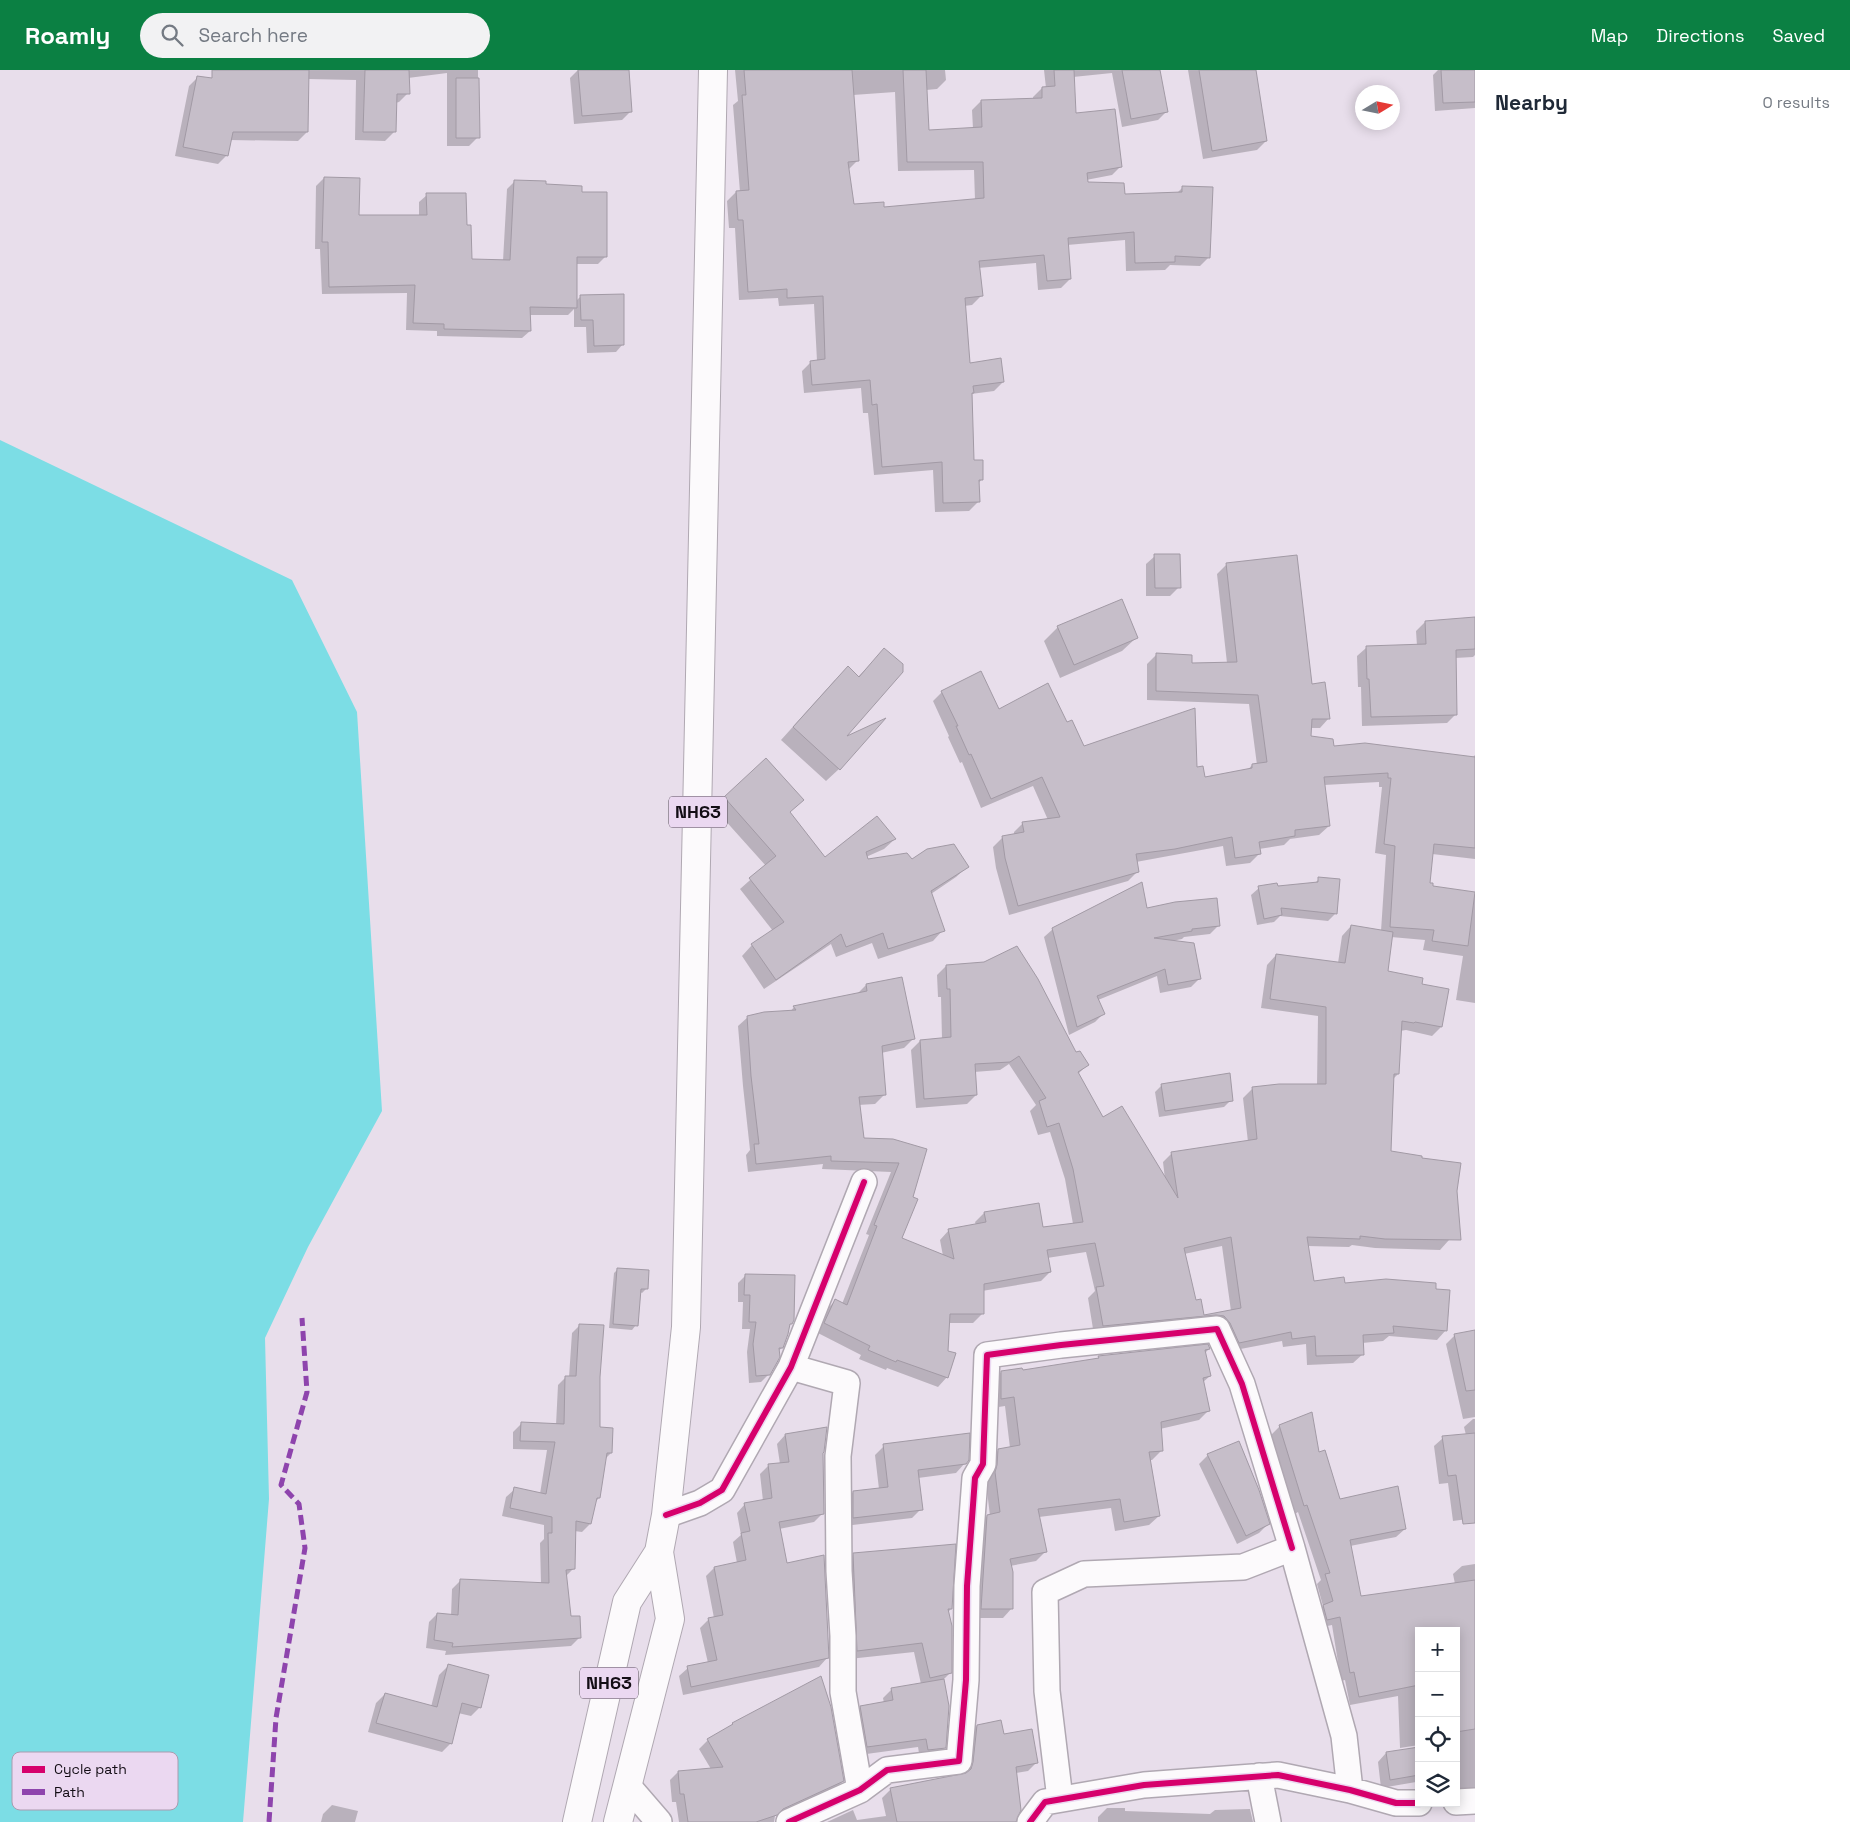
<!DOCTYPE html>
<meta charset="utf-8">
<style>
:root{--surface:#fff;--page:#f2f2f3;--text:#1f2937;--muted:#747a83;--line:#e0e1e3;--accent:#0b8043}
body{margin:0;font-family:"Space Grotesk",sans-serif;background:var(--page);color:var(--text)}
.controls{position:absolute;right:15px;bottom:15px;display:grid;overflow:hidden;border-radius:0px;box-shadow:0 2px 12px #0003}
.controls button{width:45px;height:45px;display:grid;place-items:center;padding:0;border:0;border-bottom:1px solid var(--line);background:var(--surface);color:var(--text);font:25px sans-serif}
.compass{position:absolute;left:1355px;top:15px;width:45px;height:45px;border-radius:50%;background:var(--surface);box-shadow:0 2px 12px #0003;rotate:80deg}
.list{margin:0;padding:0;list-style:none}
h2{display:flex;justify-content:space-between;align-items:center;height:65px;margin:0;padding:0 20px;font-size:21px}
h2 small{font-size:16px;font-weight:400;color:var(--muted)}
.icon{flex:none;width:28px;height:28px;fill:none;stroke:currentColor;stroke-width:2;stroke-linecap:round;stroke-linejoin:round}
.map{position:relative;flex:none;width:1475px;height:1752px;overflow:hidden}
header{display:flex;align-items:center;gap:30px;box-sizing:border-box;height:70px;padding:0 25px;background:var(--accent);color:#fff}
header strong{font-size:24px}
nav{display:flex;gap:28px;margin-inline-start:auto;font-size:18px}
.search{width:350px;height:45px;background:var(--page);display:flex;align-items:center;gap:12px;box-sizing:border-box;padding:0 18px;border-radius:28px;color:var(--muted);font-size:19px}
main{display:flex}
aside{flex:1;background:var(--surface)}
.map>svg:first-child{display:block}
</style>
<header>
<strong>Roamly</strong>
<div class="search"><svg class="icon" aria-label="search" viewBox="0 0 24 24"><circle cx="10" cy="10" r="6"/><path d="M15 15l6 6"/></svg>Search here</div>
<nav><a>Map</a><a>Directions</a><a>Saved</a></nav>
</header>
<main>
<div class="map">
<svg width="1475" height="1752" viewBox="0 0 1475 1752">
<rect width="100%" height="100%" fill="#e8deeb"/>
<path fill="#7cdde5" d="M0,370L292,510L357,642L382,1041L308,1177L265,1268L269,1429L243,1752H0Z"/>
<path fill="#0003" fill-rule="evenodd" d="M273,0H478V67L469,76H447V3L408,8V23L399,32L395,33L394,62L385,71L355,70L356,10L308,9L307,62L298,71L230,70L227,85L218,94L175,86L189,16L198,7L249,17Z
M578,0H627L631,41L622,50L574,54L570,8Z
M735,0H945L946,10L937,19L926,20L927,61L973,59L972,40L981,31L1033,29V27L1042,18H1046L1044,0H1159L1167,41L1158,50L1122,57L1112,3L1073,7L1075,44L1121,96L1112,105L1086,110L1087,113L1124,125L1177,123L1183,117L1209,187L1200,196L1170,195L1165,200L1126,201L1125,170L1067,175L1070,209L1061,218L1038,220L1036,193L978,198L981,226L972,235L964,236L969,295L1003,312L994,321L971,324L973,391L982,409L978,414V432L969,441L935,442L933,400L874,405L868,343H863L861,318L804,323L802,301L811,292L817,291L814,234L779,236L778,228L739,230L735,158H729L727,131L736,122H740L733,35L738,31ZM895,22L898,101L974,100L975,130L883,138L853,136L848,100L857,91L853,25Z
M1188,0H1255L1266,71L1257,80L1203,89Z
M1438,0H1475V38L1435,41L1433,5Z
M324,108L358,146H419V132L427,125L466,156L471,190L503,191L507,119L515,111L545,115L581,124L606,186L598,194H576V231L581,226L623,274L616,282L587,283L586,257H574V239L568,245H529L530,261L522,268L437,266V261L406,260L407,223L322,224L320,179H315L316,116Z
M1155,486L1179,517L1170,526H1146V494Z
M1227,494L1311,615L1329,648L1320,658H1311L1310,667L1333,677L1472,688L1475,685V789L1432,784L1428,814L1431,817L1475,824V933L1456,930L1463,886L1423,880L1425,870L1391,867L1386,902L1421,915L1441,957L1432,966L1406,960L1400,961L1398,1004L1393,1009L1390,1082L1420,1089L1455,1115L1449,1170L1440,1180L1375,1178L1352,1175L1349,1177L1307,1176L1313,1212L1435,1220L1446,1260L1437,1270L1389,1266L1383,1271L1362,1273L1363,1284L1353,1293L1307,1295L1306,1274L1283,1277L1282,1271L1230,1281L1221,1262L1094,1265L1088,1228L1095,1221L1086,1182L1047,1188L1050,1202L1041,1211L982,1221V1244L973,1253H948L947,1307L938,1317L887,1298L886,1300L859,1289L861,1285L816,1262L826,1240L835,1231L842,1234L869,1165L866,1164L891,1102L822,1099L823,1094L748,1102L746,1085L750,1080L743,1016L738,956L748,947L790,942L794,937L857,924L866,915L901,908L913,969L904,978L881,983L884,1025L875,1034L858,1035L863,1069L925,1080L901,1169L943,1186L940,1170L949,1160L976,1155L975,1152L984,1143L1042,1159L1073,1154L1065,1109L1050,1062L1038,1065L1030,1041L1036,1035L1009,994L1000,1000L974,1002L976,1025L967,1034L916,1038L911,980L920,971L942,969L941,927H938L937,905L946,896L1076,983L1087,995L1078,1004L1103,1049L1165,1109L1163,1092L1172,1083L1248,1072L1243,1028L1253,1018L1317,1015L1318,946L1261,938L1267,895L1276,885L1338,893L1342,866L1351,856L1381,861L1386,785L1375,783L1382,717H1379V712L1324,715L1329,756L1319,765L1290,769L1284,775L1259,779L1260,783L1250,793L1226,796L1223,776L1136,792L1138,801L1128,811L1009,845L996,798L993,777L1003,767L1014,765V762L1023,753L1048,750L1033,716L981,738L962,692L960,693L948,667L949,666L933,631L942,622L998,640L1067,654L1083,677L1196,699L1204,708L1247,701L1252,695H1257L1249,634L1147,630V594L1156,585L1190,594L1227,593L1217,504ZM1222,1176L1231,1241L1203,1247L1200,1231H1195L1184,1184Z
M1475,549V585L1473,587L1455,588L1456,644L1447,653L1362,656L1361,617H1358L1357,586L1366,578L1417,576L1416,561L1425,552Z
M1058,557L1136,568L1122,581L1060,608L1044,571Z
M884,580L843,670L839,699L826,711L781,670L835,610L858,607Z
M725,728L789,743L825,789L895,769L884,779L866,787L868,791L912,790L967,797L956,807L931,824L943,860L933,871L878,889L872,873L836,887L831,874L764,919L742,886L752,875L773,861L740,819L766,796L714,738Z
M1319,809L1339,811L1335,844L1328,851L1280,846L1274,852L1257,855L1251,825L1259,818L1314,814Z
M1146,840L1218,856L1210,864L1184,867L1182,869L1172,871L1200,908L1191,917L1160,923L1157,906L1098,930L1104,943L1095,952L1069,965L1044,867L1053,859Z
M1162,1015L1231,1030L1224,1037L1159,1047L1155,1022Z
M618,1199L647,1218L642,1223L640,1222L636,1255L632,1260L609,1258L614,1203Z
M745,1206L791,1253L788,1257L782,1278L778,1281L769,1304L761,1312L749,1313L747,1282L750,1259H742L743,1232H738V1213Z
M580,1255L599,1307L598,1358L611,1383L605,1389L599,1428L595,1432L590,1454L582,1462L574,1461L573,1499L566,1506L570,1548L580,1567L571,1576L445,1585L446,1581L426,1578L429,1552L437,1544L451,1546L452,1519L461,1510L541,1514L540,1473L544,1469V1455L502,1446L506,1427L515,1419L540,1424L547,1380L513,1379V1362L522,1353L556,1355L558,1315L566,1307H569L572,1263Z
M1475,1261V1347L1463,1349L1446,1274L1455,1265Z
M1209,1279L1205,1283L1210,1306L1202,1313L1208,1341L1199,1350L1160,1359L1161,1381L1152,1390H1149L1159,1446L1149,1455L1115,1461L1111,1438L1039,1447L1046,1481L1036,1491L1010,1496L1012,1538L1003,1548H972L978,1456L987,1446H990L986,1412L989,1389L999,1380L1010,1378L1005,1336L992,1338V1312L1001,1302L1022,1301L1097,1289L1099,1287Z
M1473,1349H1475V1448L1453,1451L1448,1413L1439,1414L1434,1376L1443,1368L1466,1365L1464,1357Z
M1280,1356L1318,1383L1339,1430L1405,1459L1396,1467L1350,1476L1360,1527L1455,1514L1453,1504L1462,1496L1475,1494V1724L1458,1725L1456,1714V1561H1419V1675L1400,1678L1398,1626L1350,1635L1345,1610L1341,1611L1332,1555L1318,1558L1315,1545L1323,1536L1317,1514L1321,1510L1298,1442L1295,1444L1271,1365Z
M785,1365L823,1382V1443L814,1452L779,1459L786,1494L827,1588L819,1597L683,1625L679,1606L688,1598L708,1593L700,1558L709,1549L714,1548L706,1506L714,1498L737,1493L733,1472L741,1465L737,1443L745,1434L763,1431L760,1404L768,1396L780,1394L777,1374Z
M884,1376L965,1393L956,1403L918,1408L921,1439L912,1448L844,1456V1431L853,1422L879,1419L875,1385Z
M1208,1385L1268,1454L1259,1463L1237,1474L1199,1394Z
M854,1484L951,1539L948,1542L950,1603L943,1610L944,1678L935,1687L920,1689L918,1677L859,1685L852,1646L861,1637L884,1633L883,1628L892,1619L921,1614L914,1582L849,1589L845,1493Z
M448,1596L480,1637L471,1646L458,1643L451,1673L442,1682L368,1662L376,1633L385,1624L431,1637L439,1605Z
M821,1607L843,1711L834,1720L775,1746L774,1752H679L676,1732H672L670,1710L678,1702L711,1699L699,1679L708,1670L733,1654Z
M977,1656L1003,1665L1037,1692L1028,1701L1016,1703L1015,1752H827L853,1740L857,1750L886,1746L882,1728L891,1719L964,1705L968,1665Z
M1419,1678V1710L1416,1712L1381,1718L1378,1692L1386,1683Z
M332,1735L358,1741L355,1752H321L323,1744Z
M1107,1738H1125V1741L1210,1744L1215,1740L1250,1739L1253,1752H1098V1747Z"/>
<path fill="#c6bec9" stroke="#a29aa5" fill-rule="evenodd" d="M212,0H309L308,62H233L228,86L183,77L197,6L212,8Z
M365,0H409L410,24H397L396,62H363Z
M578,0H629L632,42L582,46Z
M744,0H852L859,91L848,92L854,134L884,132V137L984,128L983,92H907L903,0H926L929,60L982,57L981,30L1042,28V17L1055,16L1054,0H1074L1076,43L1115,39L1122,97L1087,103L1088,112L1124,113L1125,124L1182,122V116L1213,117L1210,188L1175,186V192L1135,193L1134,162L1068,168L1071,209L1047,211L1044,185L979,191L983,226L965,228L970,293L1001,288L1004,312L973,316L974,323H972L974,390H983V410H979L980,432L943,433L942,392L882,397L877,334L872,335L870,310L812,315L810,291L825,289L823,226L787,228V219L748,222L743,150H738L736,121L749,120L742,25H746Z
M1122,0H1160L1168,42L1131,49Z
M1199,0H1256L1267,71L1212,81Z
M1441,0H1475V32L1443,33Z
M456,8H479L480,68H456Z
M324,107L360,108L359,145H427L426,123H466L467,155H471L472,189L510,190L514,110L546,111V114L582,116V122H607V187H577V238L530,237L531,261L444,259V254L413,253L415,215L329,217L328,172H322Z
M624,224V275L594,276L593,250H581L580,225Z
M1154,484H1180L1181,518H1155Z
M1297,485L1312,614L1325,612L1330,649H1312L1311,666L1333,669L1334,676L1365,673L1475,687V778L1434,774L1430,813H1433V816L1475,822L1468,876L1432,871L1434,860L1390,857L1395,776L1384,774L1391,708H1388V703L1324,707L1330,756L1295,760V766L1259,772L1261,784L1235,788L1232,767L1175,779L1136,784L1139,802L1018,836L1005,788L1002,766L1024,762L1022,752L1060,747L1042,707L991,729L971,684L969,685L956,656H958L941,621L981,601L999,639L1048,613L1067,652L1072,650L1084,676L1195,638L1197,697L1203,696L1205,707L1252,698V694L1267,692L1258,625L1156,621V583L1192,585V593L1237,592L1226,493Z
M1122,529L1138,568L1074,595L1057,556Z
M1475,547V579L1456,580L1457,645L1371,647L1369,609H1367L1366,576L1426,574L1425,551Z
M884,578L903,594V602L847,666L886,648L840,700L793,657L848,596L859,607Z
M766,688L804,730L790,742L825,787L877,746L896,769L866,782L868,789L907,783L912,789L927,779L954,774L969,797L931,821L945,861L888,879L883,863L846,877L841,864L776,910L751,874L784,852L749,808L776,786L724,727Z
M1318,807L1340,809L1337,844L1281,838L1282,845L1264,849L1258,816L1277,813L1278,816L1318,812Z
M1142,812L1147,838L1175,832L1217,828L1220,856L1192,859V861L1154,868L1194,873L1201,909L1168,915L1165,899L1097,926L1105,944L1077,957L1052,858Z
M1351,855L1393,862L1388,901L1423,908L1422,914L1449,919L1442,957L1415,952L1414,953L1402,951L1399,1004H1394L1391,1081L1422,1086V1088L1461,1093L1457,1121L1461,1170L1385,1169L1360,1166V1169L1307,1167L1314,1211L1344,1207L1345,1213L1386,1209L1436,1213V1219L1450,1220L1447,1261L1393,1256L1394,1263L1363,1265L1364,1285L1316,1286L1315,1266L1292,1269L1291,1262L1239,1273L1230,1253L1224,1246L1216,1245L1103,1256L1096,1217L1104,1216L1095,1173L1047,1180L1051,1202L984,1214V1244H950L948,1281L956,1283L948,1308L897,1290L896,1292L868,1280L870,1276L824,1253L835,1229L847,1235L877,1156L874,1155L899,1093L831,1091V1086L756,1094L754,1074H759L751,1006L747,946L764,942L796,940L793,936L867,921L866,914L902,907L915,969L882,976L886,1025L859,1027L864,1068L893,1069L927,1079L913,1127L918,1129L902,1168L954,1189L948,1159L986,1152L984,1142L1039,1133L1043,1157L1083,1152L1073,1099L1059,1053L1047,1057L1039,1031L1046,1028L1019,986L1010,992L975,994L977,1025L924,1029L920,970L951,967L950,919H947L946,895L984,892L1017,876L1038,909L1076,982L1080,981L1089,995L1078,1002L1103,1047L1122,1036L1178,1128L1171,1082L1257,1069L1252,1017L1279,1014H1326V937L1270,929L1276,884L1345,893ZM1231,1167L1241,1238L1204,1245L1201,1229L1196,1230L1184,1178Z
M1230,1003L1233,1031L1165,1041L1161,1014Z
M617,1198L649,1200L648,1219H641L638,1256L613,1254Z
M745,1204L795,1205L794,1250L792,1254H790L788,1264L783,1278H779L780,1287L770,1305L756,1306L753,1274L756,1252H749L750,1225H744Z
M579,1254L604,1255L600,1307V1357L613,1358L612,1383H607L600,1428H597L591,1454L576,1451L575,1499L566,1500L571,1546H580L581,1568L452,1577L453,1573L434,1570L437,1543L458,1545L460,1509L549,1513L548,1463H552V1447L510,1438L514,1417L546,1424L555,1372L520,1371L521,1352L564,1354L565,1306H576Z
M1475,1260V1320L1466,1321L1454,1264Z
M1208,1274L1210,1279L1205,1280L1211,1306L1203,1308L1210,1341L1161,1352L1163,1381L1149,1382L1160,1446L1124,1452L1120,1429L1038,1439L1047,1482L1010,1489L1013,1502V1539H981L987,1445L1000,1442L995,1402L997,1395L998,1379L1020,1375L1014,1327L1001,1329V1301L1022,1298L1023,1300L1099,1288L1098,1286Z
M1312,1342L1319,1382L1325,1380L1340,1429L1398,1416L1406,1459L1350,1470L1361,1526L1475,1510V1659L1456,1662V1561H1419V1615L1359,1627L1354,1602L1350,1603L1340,1547L1327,1550L1323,1535L1333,1531L1325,1504L1330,1503L1307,1435L1304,1436L1279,1355Z
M827,1357L824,1382L823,1383L824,1444L779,1452L787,1493L824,1485L829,1588L691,1617L687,1596L717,1590L708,1548L723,1545L714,1497L746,1490L741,1463L750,1461L744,1433L772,1428L768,1394L789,1392L785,1364Z
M970,1363L969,1390L966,1394L918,1400L923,1440L853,1448V1421L888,1417L883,1374Z
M1475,1363V1453L1463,1454L1456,1405L1448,1406L1442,1366Z
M1239,1371L1259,1420L1270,1454L1246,1466L1207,1384Z
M956,1474L952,1539H948L952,1556V1603L930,1608L922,1573L857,1581L853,1483Z
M448,1594L489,1605L481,1638L462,1633L452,1674L376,1653L385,1623L437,1637Z
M821,1606L831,1637L844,1711L783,1739L777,1745L756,1752H688L684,1724H680L678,1701L723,1697L707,1669L733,1654L732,1653Z
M944,1609L949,1636L946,1678L928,1680L926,1669L867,1677L860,1636L893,1630L891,1618Z
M1001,1650L1004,1664L1032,1659L1038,1693L1016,1697L1021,1740L1016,1752H897L890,1718L966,1703L971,1699L973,1692L977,1655Z
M1419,1677V1705L1390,1710L1386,1682Z"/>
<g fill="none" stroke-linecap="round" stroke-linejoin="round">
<g stroke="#b0a8b2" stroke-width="28">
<path id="minor" d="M791,1297L847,1313L838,1386L839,1501L843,1566V1622L860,1720
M666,1445L700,1433L722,1420L791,1297L864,1112
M1259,1706L1268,1752
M628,1716L659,1752
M1060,1729L1047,1621L1045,1522L1084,1504L1243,1497L1292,1478L1344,1666L1350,1720
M1456,1732L1475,1731
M789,1752L860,1720L887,1700L959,1691L966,1610L967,1516L975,1408L983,1394L987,1285L1061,1275L1217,1259L1242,1314L1292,1478
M1030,1752L1045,1732L1144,1715L1278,1705L1350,1720L1396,1733H1419"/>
</g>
<g stroke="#b0a8b2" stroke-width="30">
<path id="trunk" d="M577,1752L627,1532L659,1482
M618,1752L670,1549L659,1482L666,1445L686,1257L713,0"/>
</g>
<use href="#minor" stroke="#fcfafc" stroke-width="25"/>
<use href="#trunk" stroke="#fcfafc" stroke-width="28"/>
<path stroke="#8e44ad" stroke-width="5" stroke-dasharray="10 5" stroke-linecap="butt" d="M269,1752L276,1648L305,1478L299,1434L281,1415L307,1322L302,1248"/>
<g stroke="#ebd8f1" stroke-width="9">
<path id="cycleway" d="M666,1445L700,1433L722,1420L791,1297L864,1112
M789,1752L860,1720L887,1700L959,1691L966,1610L967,1516L975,1408L983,1394L987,1285L1061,1275L1217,1259L1242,1314L1292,1478
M1030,1752L1045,1732L1144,1715L1278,1705L1350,1720L1396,1733H1419"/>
</g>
<use href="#cycleway" stroke="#d6006c" stroke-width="6"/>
</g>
<g text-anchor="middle" stroke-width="5" stroke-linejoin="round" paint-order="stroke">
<g fill="#ebd8f1" stroke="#544a57" stroke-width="1">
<rect x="669" y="726.5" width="58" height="31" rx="4"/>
<rect x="580" y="1597.5" width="58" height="31" rx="4"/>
</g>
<g font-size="18" font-weight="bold" fill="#130d15">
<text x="698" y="748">NH63</text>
<text x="609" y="1619">NH63</text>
</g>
</g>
<rect x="12" y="1682" width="166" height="58" rx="8" fill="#ebd8f1" stroke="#aa9baf" stroke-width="1"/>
<rect x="22" y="1696" width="23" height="7" fill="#d6006c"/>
<rect x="22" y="1719" width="23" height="6" fill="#8e44ad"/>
<g font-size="14" fill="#130d15">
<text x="54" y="1704">Cycle path</text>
<text x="54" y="1727">Path</text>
</g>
</svg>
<div class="controls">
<button>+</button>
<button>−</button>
<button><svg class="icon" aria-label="locate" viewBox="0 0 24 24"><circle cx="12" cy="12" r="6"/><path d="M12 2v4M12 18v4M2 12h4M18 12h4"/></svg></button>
<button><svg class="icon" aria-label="layers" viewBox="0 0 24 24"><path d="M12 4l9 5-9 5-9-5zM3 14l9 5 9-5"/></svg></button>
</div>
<svg class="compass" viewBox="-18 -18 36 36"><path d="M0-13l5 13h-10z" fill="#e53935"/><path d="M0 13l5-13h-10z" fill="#747a83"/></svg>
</div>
<aside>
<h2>Nearby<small>0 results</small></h2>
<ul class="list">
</ul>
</aside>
</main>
